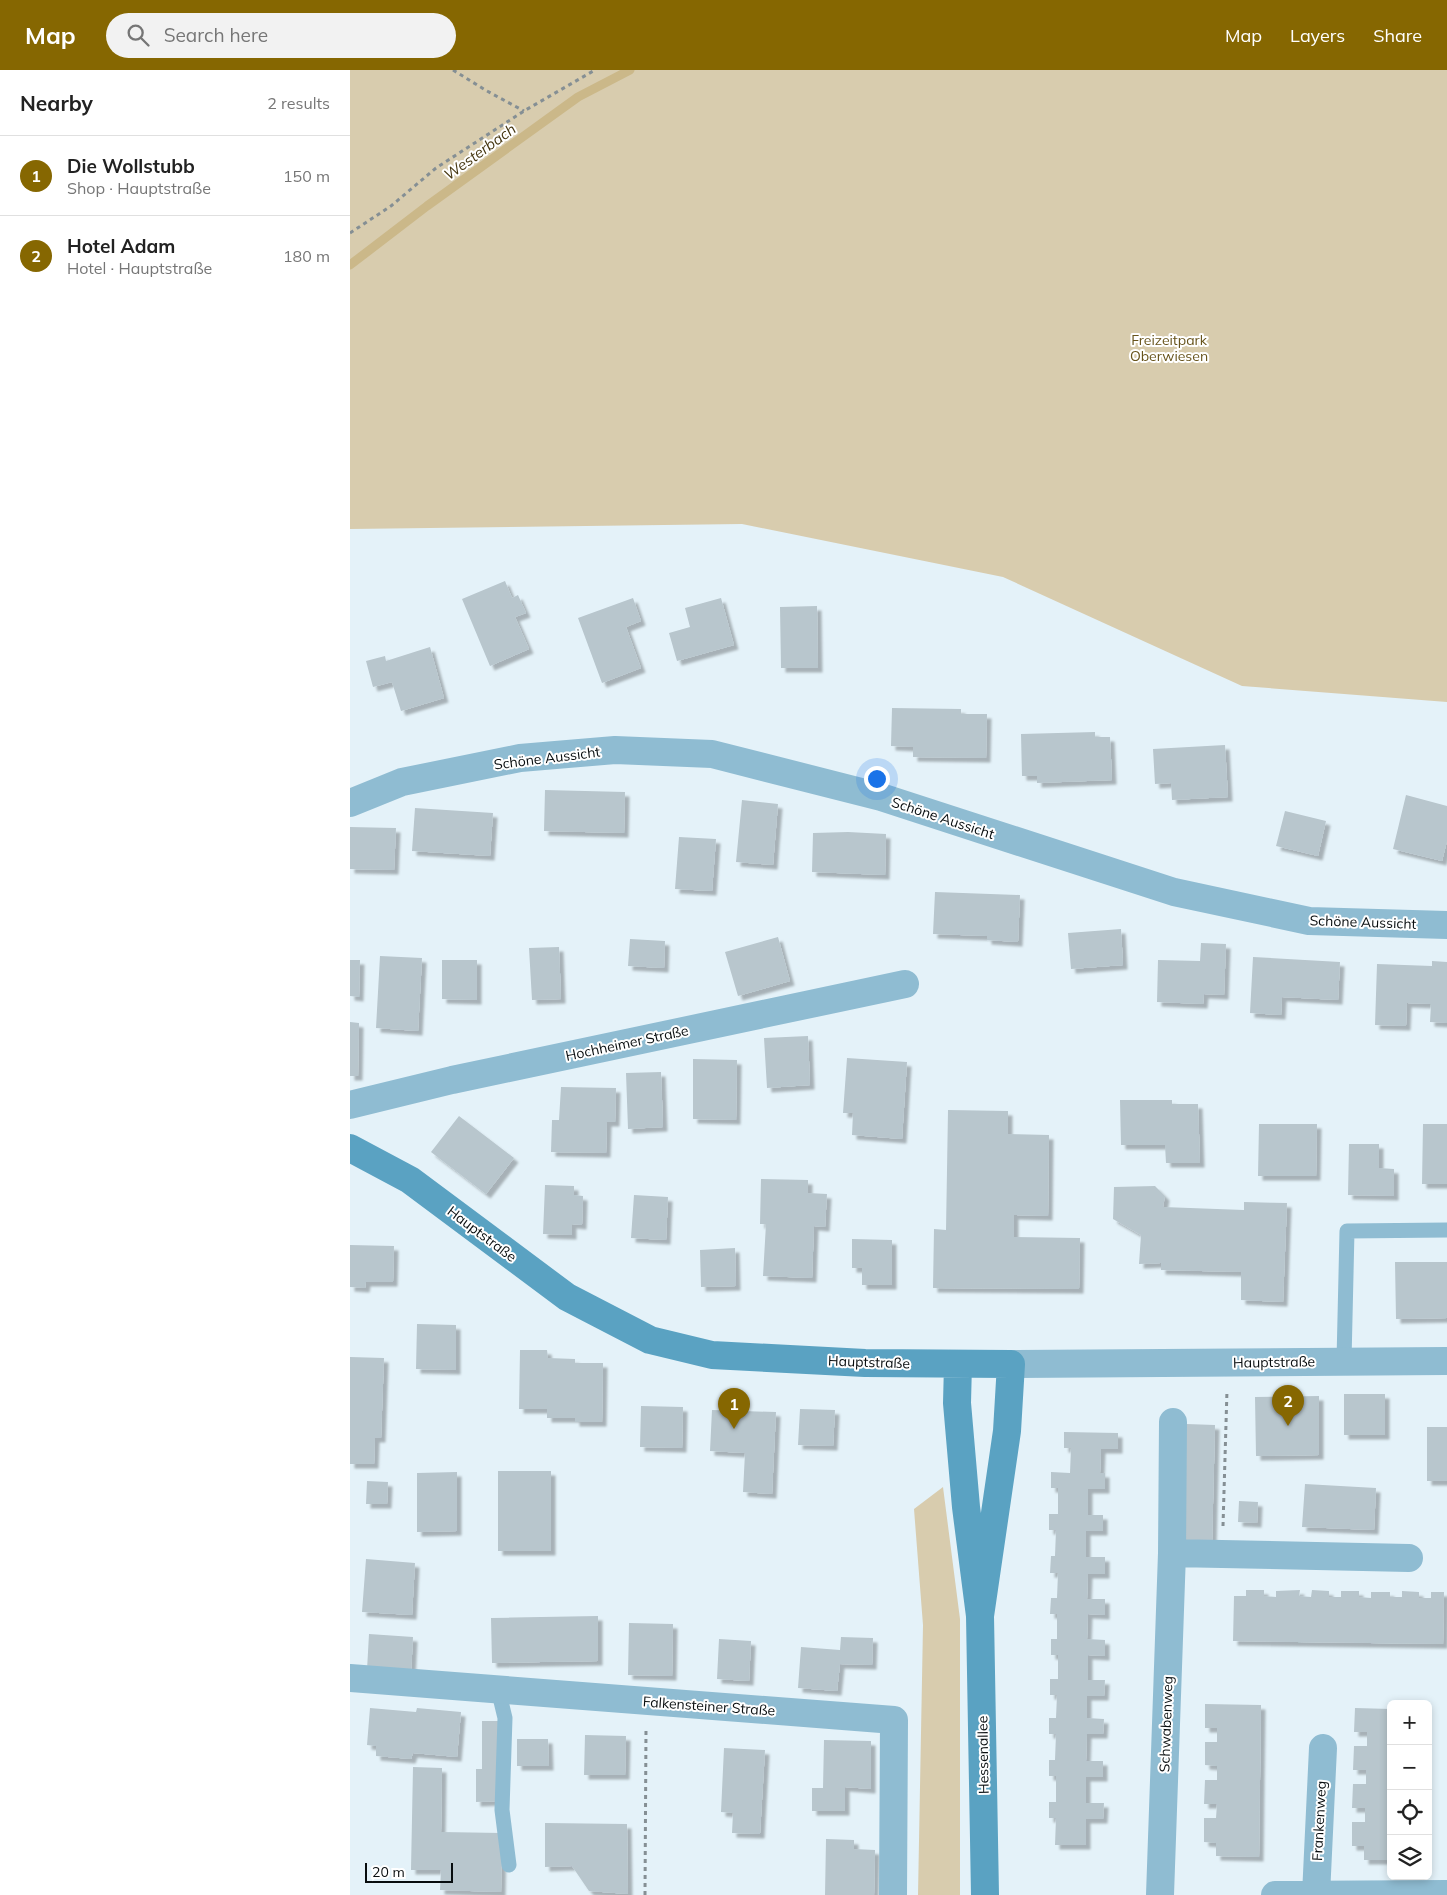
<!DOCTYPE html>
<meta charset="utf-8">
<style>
:root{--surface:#fff;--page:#f2f2f2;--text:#222;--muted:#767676;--line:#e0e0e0;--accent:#866701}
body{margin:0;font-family:Mulish,sans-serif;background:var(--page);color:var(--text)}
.controls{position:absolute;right:15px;bottom:15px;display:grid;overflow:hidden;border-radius:8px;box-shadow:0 2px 8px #0003}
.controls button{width:45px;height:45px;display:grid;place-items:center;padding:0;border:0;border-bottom:1px solid var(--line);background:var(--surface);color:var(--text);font:25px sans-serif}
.scale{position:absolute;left:15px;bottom:12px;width:88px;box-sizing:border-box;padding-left:5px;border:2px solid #080d0f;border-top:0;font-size:14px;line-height:18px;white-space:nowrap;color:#080d0f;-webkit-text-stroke:4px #fff;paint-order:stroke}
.you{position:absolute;left:526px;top:708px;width:18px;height:18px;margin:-12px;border:4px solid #fff;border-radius:50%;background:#1a73e8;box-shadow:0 0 0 8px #1a73e833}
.badge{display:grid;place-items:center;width:32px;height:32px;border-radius:50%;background:var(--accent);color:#fff;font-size:16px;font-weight:700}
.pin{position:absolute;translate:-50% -41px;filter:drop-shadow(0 1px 2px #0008)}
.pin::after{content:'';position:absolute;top:26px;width:18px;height:15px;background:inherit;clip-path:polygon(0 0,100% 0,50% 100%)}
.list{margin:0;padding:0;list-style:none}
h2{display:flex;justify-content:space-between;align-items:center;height:65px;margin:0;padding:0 20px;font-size:21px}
h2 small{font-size:16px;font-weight:400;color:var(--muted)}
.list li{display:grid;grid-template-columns:32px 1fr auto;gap:15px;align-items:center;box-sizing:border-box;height:80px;padding:0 20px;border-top:1px solid var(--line)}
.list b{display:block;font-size:19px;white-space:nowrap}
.list p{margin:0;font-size:16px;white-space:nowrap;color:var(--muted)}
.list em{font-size:16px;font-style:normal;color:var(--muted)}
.icon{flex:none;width:28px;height:28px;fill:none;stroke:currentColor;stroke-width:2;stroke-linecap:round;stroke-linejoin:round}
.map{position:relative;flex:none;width:1097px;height:1825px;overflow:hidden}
header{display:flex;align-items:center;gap:30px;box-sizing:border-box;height:70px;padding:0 25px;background:var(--accent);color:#fff}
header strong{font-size:24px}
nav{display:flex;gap:28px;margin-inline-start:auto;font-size:18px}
.search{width:350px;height:45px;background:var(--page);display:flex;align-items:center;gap:12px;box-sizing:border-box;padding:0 18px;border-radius:28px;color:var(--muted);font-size:19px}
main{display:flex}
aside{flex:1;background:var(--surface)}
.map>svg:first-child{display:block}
</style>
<header>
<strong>Map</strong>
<div class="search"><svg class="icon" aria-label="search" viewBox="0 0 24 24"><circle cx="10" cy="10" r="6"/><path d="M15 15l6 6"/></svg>Search here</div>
<nav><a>Map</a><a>Layers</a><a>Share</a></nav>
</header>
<main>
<aside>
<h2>Nearby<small>2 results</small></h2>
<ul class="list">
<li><span class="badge">1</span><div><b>Die Wollstubb</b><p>Shop · Hauptstraße</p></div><em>150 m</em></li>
<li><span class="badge">2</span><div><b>Hotel Adam</b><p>Hotel · Hauptstraße</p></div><em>180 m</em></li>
</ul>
</aside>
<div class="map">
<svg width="1097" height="1825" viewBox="0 0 1097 1825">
<defs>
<filter id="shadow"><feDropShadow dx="4.5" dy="4.5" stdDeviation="1" flood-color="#0004"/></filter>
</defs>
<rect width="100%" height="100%" fill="#e4f2f9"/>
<path fill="#d8ccae" d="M0,0H1097V632L892,616L653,507L392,454L0,459Z
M593,1417L610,1549V1825H568L573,1555L564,1439Z"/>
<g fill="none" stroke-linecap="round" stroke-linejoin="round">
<path stroke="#cbb889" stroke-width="9" d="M0,195L77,136L228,27L280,0"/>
</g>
<path fill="#b8c6cd" filter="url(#shadow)" d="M155,511L162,528L168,525L176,543L165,547L179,579L140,596L112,529Z
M283,528L291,551L276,557L291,598L252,613L228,548Z
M371,528L384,575L327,591L319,563L340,557L335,538Z
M467,536L468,598H431L430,537Z
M80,577L94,628L51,641L42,612L23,617L16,591L35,586L36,591Z
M542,638L611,639V644H637L636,688L563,687V677L541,676Z
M745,662V667H760L762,710L687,713V706H672L671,664Z
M875,675L878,727L822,730L821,713L805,714L803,679Z
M195,720L275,722L274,763L194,761Z
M1056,725L1097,736V771L1092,791L1043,779Z
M392,730L428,734L423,795L386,792Z
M65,738L143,743L140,786L62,781Z
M935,741L976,751L968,786L926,776Z
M0,757L46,758L44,800L0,799Z
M498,762L536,764L535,805L462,802L463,763Z
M329,767L366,769L362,821L325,819Z
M585,822L670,825L668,872L637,870V866L583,864Z
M771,859L773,895L721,899L718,863Z
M428,867L440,911L388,926L375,882Z
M280,869L315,871L314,898L278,896Z
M851,873L876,874L874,925L854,924L853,934L807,932L808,890L850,891Z
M209,877L211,929L182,930L179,878Z
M30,886L72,888L68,961L26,958Z
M903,887L990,892L988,930L932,927L931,945L900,943Z
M0,890H10L9,927L0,926Z
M92,890H127V930L92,929Z
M1082,891L1097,892V953L1080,952L1081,934L1057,933L1056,956L1025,955L1027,894L1082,896Z
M0,952L9,953L8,1006H0Z
M458,966L460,1015L417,1018L414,968Z
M497,988L557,992L552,1069L502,1065L503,1043H493Z
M343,989L387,990L386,1050L343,1049Z
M311,1002L313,1057L278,1059L276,1003Z
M211,1017L266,1018L265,1052H257L256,1083L201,1082L202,1050H209Z
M770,1030H822V1034H848L850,1093H816L815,1075H771Z
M598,1040L658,1041V1064L699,1065L698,1146L664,1145V1167L730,1168L729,1219L583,1218L584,1159L596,1160Z
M109,1046L164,1088L136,1124L81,1082Z
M909,1054H967L966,1106H908Z
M1073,1054H1097V1114H1072Z
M999,1074H1029V1098L1044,1099V1126L998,1125Z
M411,1109L458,1110V1123L477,1124L475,1157L464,1156L462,1208L413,1206L416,1154H410Z
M195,1115L224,1116V1125L233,1126L232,1155L222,1154V1165L193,1164Z
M805,1116L815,1126L813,1137L894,1140V1132L937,1133L933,1232L891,1230V1202L811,1200V1193L789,1194L791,1165L763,1149L764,1117Z
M284,1125L318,1127L316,1170L281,1168Z
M502,1169L542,1170V1215H512V1198H502Z
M0,1175L44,1176L43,1212H16L15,1218L0,1217Z
M385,1178L386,1216L351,1217L350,1180Z
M1045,1192H1097V1248L1046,1249Z
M67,1254L106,1255V1300L66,1299Z
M170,1280H197L198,1288L225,1289V1293H253L252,1352H225V1348H197V1339H169Z
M0,1287L34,1288L31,1368H25L24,1394H0Z
M994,1324H1035V1365H994Z
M969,1326V1385L906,1386L905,1327Z
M291,1336L333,1337L332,1378L290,1377Z
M450,1339L485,1340L483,1376L448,1375Z
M362,1340L426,1342L422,1424L393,1422L395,1383L360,1381Z
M836,1354L865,1355L862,1474L834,1473Z
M1077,1357H1097V1411H1077Z
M714,1362L768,1363V1379H751L750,1403H755V1419H738V1445H753V1461H736V1487H755V1504H738L737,1529H755V1545L738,1544L737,1569L755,1570V1586L738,1585V1610H755L754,1626H737V1648L754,1649L753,1664H737L736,1691H753V1707H736V1733H754L753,1749H736V1775H705L706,1748H699V1732H706V1706H699V1690H705L706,1664H699V1648H706L707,1625H700V1609H708V1585H701V1569H707V1544H700L701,1528H707L708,1503H700L701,1486H705L706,1460H699V1444H708V1418H701V1402L720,1403L721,1378H714Z
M148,1401H201V1481H148Z
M107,1402V1461L67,1462V1403Z
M17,1411L38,1412L37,1434H16Z
M955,1414L1026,1418L1024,1460L952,1457Z
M889,1431L908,1432L907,1453L888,1452Z
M16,1489L65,1493L62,1545L12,1542Z
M896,1520H914V1526L926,1527V1521L950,1520L949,1526L961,1527L962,1520L979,1521V1527H991V1521H1009V1527L1021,1528V1522H1040V1527H1052V1521L1069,1522V1528H1081V1522H1094L1093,1574L883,1571L884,1526H896Z
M248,1546V1591L142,1593L141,1548Z
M279,1553L323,1554L322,1606L278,1605Z
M19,1564L63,1567L61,1603L17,1600Z
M491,1567L523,1568L522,1595L490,1594L487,1621L448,1618L451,1577L490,1580Z
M369,1569L401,1571L399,1611L367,1609Z
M855,1634L911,1635L909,1787L866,1786V1773L854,1772V1748H866L867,1734H854L855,1710H867V1696L855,1695V1672H867V1658H855Z
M20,1638L66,1642L67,1638L111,1642L107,1687L63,1683L61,1689L26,1686V1676L17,1675Z
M1005,1638L1041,1639V1790H1014V1776H1002V1752H1015V1738H1002L1003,1714H1016V1700H1003L1004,1676H1017V1662H1004Z
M132,1651H148V1731L126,1732V1699H132Z
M235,1665L276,1666L275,1705H234Z
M167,1669H198L199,1696H167Z
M474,1670L521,1671V1719L495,1717V1741H462V1718H473Z
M374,1678L415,1680L410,1764L382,1763L383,1743L371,1742Z
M63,1697L92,1698L91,1762L152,1763L151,1822L90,1820L91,1800H61Z
M195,1753L277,1754L278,1824L239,1821L222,1796L195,1797Z
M476,1769L504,1770V1779L525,1780L524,1825H475Z"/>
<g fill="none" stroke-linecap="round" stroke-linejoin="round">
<path stroke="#858f94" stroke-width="3" stroke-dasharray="4 4" stroke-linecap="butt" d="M103,0L137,21L174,41
M0,163L41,136L86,98L174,41L245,0
M873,1456L877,1320
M295,1825L296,1659"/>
<path stroke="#8fbcd2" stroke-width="15" d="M994,1291L997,1161L1097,1160
M148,1619L155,1648L152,1740L159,1795"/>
<path stroke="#8fbcd2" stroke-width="28" d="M0,733L52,712L170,688L265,680L362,684L531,727L824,822L959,851L1097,855
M0,1035L102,1010L555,914
M822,1483L1059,1488
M0,1608L544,1650L543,1825
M810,1825L822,1483L823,1352
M925,1825L1097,1824
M966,1825L973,1678"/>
<path stroke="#8fbcd2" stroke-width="28" d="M661,1294L1097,1291"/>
<path stroke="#5aa2c2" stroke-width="28" d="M0,1078L60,1110L217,1227L300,1270L362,1285L515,1293L661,1294L657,1361L630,1546
M608,1294L607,1333L616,1437L630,1546L635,1825"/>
</g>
<g text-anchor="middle" stroke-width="4" stroke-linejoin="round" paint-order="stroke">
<g font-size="14" fill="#67531b" stroke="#fff">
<text x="819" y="275">Freizeitpark<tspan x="819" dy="16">Oberwiesen</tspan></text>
</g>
<g font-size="14" fill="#080d0f" stroke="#fff">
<text transform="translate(197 688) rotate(-7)" y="5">Schöne Aussicht</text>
<text transform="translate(593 748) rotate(18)" y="5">Schöne Aussicht</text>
<text transform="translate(1013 852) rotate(2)" y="5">Schöne Aussicht</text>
<text transform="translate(277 973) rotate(-12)" y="5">Hochheimer Straße</text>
<text transform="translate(132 1164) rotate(37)" y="5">Hauptstraße</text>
<text transform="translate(519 1292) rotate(2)" y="5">Hauptstraße</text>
<text transform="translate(924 1292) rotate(-1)" y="5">Hauptstraße</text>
<text transform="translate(359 1636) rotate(4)" y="5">Falkensteiner Straße</text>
<text transform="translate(816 1654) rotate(-88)" y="5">Schwabenweg</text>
<text transform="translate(633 1685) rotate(-91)" y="5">Hessenallee</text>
<text transform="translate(969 1751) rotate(-87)" y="5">Frankenweg</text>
</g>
<g font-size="15" font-style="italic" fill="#453610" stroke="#fff">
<text transform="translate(130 82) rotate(-36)" y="5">Westerbach</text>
</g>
</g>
</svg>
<div class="controls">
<button>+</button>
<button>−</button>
<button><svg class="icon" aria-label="locate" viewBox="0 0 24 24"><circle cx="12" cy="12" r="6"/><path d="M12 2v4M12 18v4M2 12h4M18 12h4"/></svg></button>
<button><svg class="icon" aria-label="layers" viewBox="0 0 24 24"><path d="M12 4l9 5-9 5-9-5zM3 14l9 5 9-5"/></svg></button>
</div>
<div class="scale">20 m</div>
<div class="you"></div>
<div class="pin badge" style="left:384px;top:1359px">1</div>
<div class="pin badge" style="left:938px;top:1356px">2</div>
</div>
</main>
